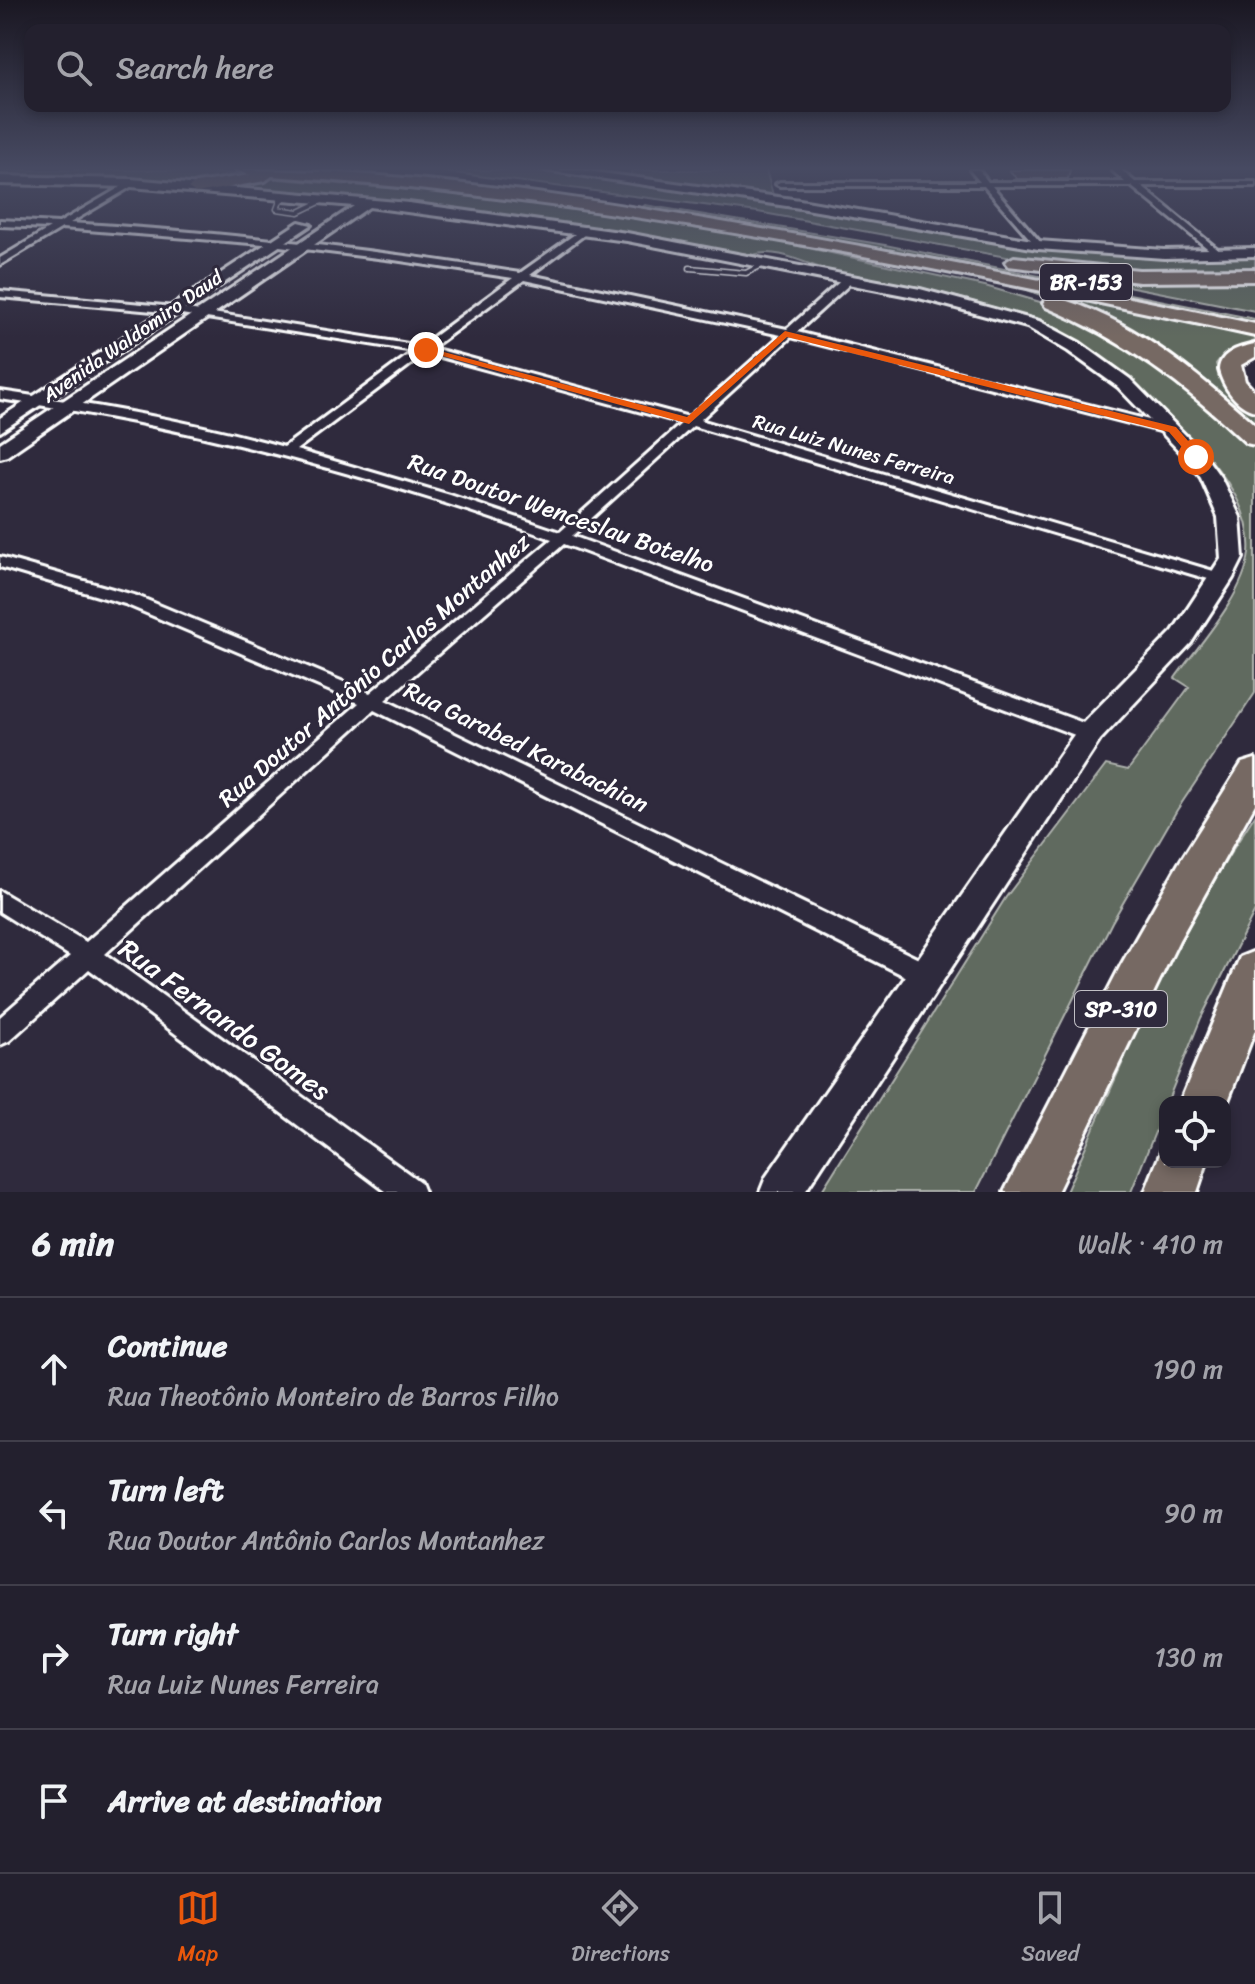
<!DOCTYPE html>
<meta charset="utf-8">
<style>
:root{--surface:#23202e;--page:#2f2d3a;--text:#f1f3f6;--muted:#a3a3aa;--line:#403e4a;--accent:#ea580c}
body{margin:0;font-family:Sriracha,sans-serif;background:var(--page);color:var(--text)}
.controls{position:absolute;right:24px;bottom:24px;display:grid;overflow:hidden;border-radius:16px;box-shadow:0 4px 12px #0003}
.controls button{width:72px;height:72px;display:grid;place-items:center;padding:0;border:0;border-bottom:2px solid var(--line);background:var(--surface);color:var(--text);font:40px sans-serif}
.stop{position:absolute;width:24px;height:24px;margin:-18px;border:6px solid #ea580c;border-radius:50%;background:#fff}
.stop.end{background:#ea580c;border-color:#fff;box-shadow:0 2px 8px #0008}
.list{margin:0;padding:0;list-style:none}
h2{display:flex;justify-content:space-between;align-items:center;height:104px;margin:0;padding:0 32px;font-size:34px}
h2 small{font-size:26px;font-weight:400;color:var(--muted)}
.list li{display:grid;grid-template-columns:52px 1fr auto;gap:24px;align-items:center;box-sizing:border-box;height:144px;padding:0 32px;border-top:2px solid var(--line)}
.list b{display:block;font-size:30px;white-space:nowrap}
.list p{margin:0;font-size:26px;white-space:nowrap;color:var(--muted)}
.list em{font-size:26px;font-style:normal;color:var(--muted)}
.icon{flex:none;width:44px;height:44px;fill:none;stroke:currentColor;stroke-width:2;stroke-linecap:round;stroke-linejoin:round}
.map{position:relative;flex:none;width:1255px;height:1192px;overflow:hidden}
.search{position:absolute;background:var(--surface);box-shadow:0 4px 12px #0003;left:24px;right:24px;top:24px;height:88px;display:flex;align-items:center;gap:20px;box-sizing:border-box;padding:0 28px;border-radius:16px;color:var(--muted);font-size:30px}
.sheet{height:680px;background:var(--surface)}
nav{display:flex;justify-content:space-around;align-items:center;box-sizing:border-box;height:112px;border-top:2px solid var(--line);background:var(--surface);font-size:22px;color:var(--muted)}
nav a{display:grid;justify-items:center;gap:4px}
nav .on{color:var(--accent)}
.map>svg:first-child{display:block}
</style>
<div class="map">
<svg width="1255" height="1192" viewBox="0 0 1255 1192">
<rect width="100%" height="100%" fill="#2f2a3d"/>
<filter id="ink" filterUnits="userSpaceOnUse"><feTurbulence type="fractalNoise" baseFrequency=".0125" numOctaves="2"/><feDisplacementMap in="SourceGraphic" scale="16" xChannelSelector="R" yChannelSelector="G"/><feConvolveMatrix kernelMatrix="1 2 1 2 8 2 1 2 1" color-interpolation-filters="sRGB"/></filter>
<g filter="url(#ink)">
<path fill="#606a5f" stroke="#b0b4af" stroke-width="2" d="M0,170H167L255,175L207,184L64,175L0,174Z
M431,170H528L620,181L789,205L1063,251L1172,257L1255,255V272L1174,274L1051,265L758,212Z
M631,170H766L773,195L631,177Z
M265,178L533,200L766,239L985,286L1047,304L1103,327L1255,442V693L1177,810L1112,922L976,1192H821L1006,897L1106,765L1128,770L1189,687L1175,678C1200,643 1244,596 1249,553C1253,508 1218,466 1190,437C1164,411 1138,384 1109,363C1027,303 924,290 827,270C805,264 777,247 753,255C586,226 420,203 252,189L243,185Z
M645,205L885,245L1255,319V327L867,249L641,208Z
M1051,271L1255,276V311Z
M1022,288L1255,336V341L1223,355L1216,364L1223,384L1255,414V430L1070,306Z
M1255,815V911L1201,1018L1131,1192H1066C1121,1064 1177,932 1255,815Z"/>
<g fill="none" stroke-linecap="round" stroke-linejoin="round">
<g stroke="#fff" stroke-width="7">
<path id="lane" d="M288,195L280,201L277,209L299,212L328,198
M690,268L746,273L766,263"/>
</g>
<g stroke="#fff" stroke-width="6">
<path id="street" d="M970,170H979L988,182H1125L1112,170H1121L1135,182H1255V186H1141L1220,251L1222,253L1217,256L1131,186H992L1041,243V247L1038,248L984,186H780L776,184L780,182H980Z
M131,181L134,185L70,223C221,232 371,249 520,273L585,227L589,230L588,232L530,275L787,329L845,277H853V281L797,332L1177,427L1178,430L1172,434L791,337L700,420L1227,575L1229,578L1227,581H1215L693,426L572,536L1097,728L1099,733L1097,738H1083L564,544L385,700L935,967L939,975L935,983L927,986L919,983L374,710L105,954L420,1182L424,1192H387L89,969L9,1041L0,1045V1017L70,956L0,912V891L86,942L359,703L125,604L0,567V557L137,596L370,693L552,539C369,474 192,427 0,399V391C96,405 191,421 284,447L414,351L175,313L0,297V291L175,307L421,346L513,278L394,260L263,244L62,228L0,265V258L50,228L0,226V220L59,223ZM524,280L781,335L689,417L432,348ZM426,353L682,423L560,532L450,495L296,450Z"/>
</g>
<g stroke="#fff" stroke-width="6">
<path id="secondary" d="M545,170H580L800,200L1038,241L1164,250L1255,248V256L1164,258L1038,249L800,208Z
M0,176L131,179L409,203L627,233L920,289L1039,321L1080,343L1130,379L1203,453L1221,478L1240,517L1243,558L1233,578L1191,643L1100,740L805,1192H760L766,1177L1080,726L1173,631L1221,558L1218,517L1201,478L1189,461L1118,387L1068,351L1027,327L919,298L627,241L369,207L7,456L0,458V443L354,206L131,187L0,184Z
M299,222L311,225L0,432V418Z"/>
</g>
<g stroke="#fff" stroke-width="6">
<path id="highway" d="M236,170C407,170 577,197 745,226C916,255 1086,288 1255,324V336C931,266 603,199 272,176L265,181L196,193L188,188L196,183L250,175Z
M1014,257L1139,270L1255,269V281L1139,282L1008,266L1005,262Z
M1053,297C1129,316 1198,374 1255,425V445L1246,443C1186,386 1123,339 1046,307L1043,303L1046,299Z
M1255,344V357L1241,365L1245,381L1255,392V411C1237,407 1223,387 1219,370C1220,352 1240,347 1255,344Z
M1255,759V804L1179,940L1057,1192H1004L1121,965L1179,863L1242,763Z
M1255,951V1030L1225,1109V1102H1180L1240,957Z
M1164,1144L1165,1162H1207L1197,1192H1145Z"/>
</g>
<use href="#lane" stroke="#2f2a3d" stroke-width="4"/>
<use href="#street" fill="#2f2a3d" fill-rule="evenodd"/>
<use href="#secondary" fill="#2f2a3d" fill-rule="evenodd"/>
<use href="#highway" fill="#766964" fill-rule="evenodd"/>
</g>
<path fill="#5d4d4d" stroke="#fff" stroke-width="2" d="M1009,170H1070L1068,179H1017Z"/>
</g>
<linearGradient id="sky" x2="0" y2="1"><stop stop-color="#1a1722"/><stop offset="0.5" stop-color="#474a62"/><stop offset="1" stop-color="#474a62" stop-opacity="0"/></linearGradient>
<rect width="1255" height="337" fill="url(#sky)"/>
<path fill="#ea580c" d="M785,331L1176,427L1202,457L1192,459L1169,432L787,337L689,424L421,350L429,348L687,417Z"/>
<g text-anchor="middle" stroke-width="6" stroke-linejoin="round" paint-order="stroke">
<g font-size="20" fill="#fff" stroke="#2f2a3d">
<text transform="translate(132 336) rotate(-35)" y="7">Avenida Waldomiro Daud</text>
<text transform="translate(854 449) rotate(16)" y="7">Rua Luiz Nunes Ferreira</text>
</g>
<g fill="#2f2a3d" stroke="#c1bfc5" stroke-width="2">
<rect x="1040" y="264" width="92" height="36" rx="6"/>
<rect x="1075" y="991" width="92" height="36" rx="6"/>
</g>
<g font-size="22" font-weight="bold" fill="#fff">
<text x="1086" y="290">BR-153</text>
<text x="1121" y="1017">SP-310</text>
</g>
<g font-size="24" fill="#fff" stroke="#2f2a3d">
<text transform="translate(561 513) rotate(19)" y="8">Rua Doutor Wenceslau Botelho</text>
<text transform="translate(374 670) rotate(-41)" y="8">Rua Doutor Antônio Carlos Montanhez</text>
<text transform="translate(526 747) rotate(26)" y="8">Rua Garabed Karabachian</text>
</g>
<g font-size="28" fill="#fff" stroke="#2f2a3d">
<text transform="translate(225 1019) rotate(36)" y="10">Rua Fernando Gomes</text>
</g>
</g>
</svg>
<div class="controls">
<button><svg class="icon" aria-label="locate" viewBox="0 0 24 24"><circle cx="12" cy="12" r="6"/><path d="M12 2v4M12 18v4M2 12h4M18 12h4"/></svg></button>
</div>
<div class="stop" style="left:1196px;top:457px"></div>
<div class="stop end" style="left:426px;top:350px"></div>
<div class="search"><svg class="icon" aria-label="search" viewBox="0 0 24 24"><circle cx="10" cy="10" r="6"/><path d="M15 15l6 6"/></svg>Search here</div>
</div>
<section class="sheet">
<h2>6 min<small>Walk · 410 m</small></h2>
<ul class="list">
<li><svg class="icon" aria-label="ahead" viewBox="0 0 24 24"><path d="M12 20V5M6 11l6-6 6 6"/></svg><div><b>Continue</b><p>Rua Theotônio Monteiro de Barros Filho</p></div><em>190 m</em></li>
<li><svg class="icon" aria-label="left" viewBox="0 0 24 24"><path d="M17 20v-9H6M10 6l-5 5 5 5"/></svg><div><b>Turn left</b><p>Rua Doutor Antônio Carlos Montanhez</p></div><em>90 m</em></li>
<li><svg class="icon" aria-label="right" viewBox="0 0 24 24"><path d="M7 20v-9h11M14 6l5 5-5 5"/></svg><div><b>Turn right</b><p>Rua Luiz Nunes Ferreira</p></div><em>130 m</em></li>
<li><svg class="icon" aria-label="arrive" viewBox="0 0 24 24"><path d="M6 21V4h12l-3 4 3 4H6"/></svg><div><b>Arrive at destination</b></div></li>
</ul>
</section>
<nav>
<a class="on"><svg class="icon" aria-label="map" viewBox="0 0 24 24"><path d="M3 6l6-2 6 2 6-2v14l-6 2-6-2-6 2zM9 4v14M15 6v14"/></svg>Map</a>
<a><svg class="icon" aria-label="directions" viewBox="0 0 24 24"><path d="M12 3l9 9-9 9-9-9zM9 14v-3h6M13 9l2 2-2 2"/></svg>Directions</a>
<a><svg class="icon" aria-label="saved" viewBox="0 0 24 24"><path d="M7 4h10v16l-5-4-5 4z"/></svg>Saved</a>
</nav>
